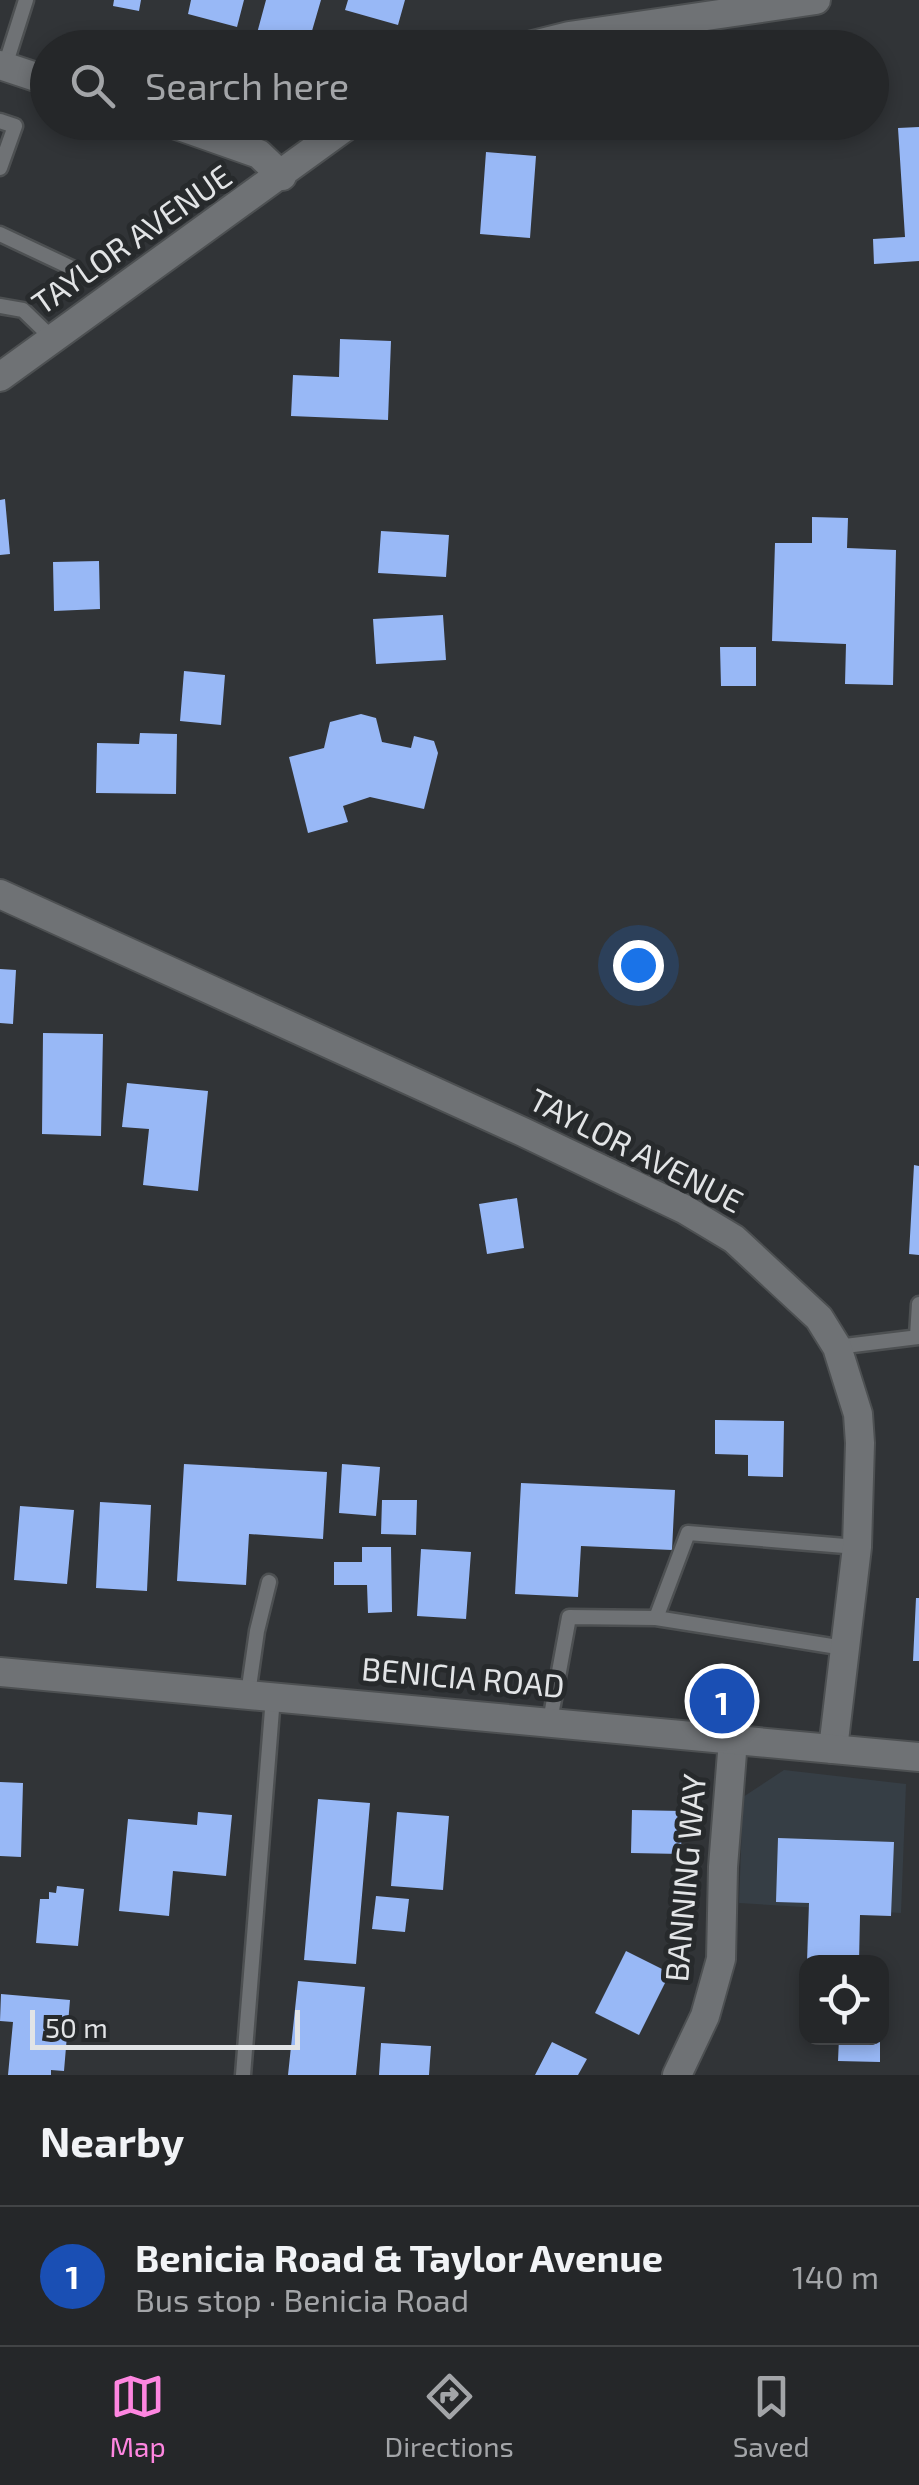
<!DOCTYPE html>
<meta charset="utf-8">
<style>
:root{--surface:#252729;--page:#2d2f31;--text:#f1f3f6;--muted:#a3a5a8;--line:#424446;--accent:#fe86e0}
body{margin:0;font-family:"Exo 2",sans-serif;background:var(--page);color:var(--text)}
.controls{position:absolute;right:30px;bottom:30px;display:grid;overflow:hidden;border-radius:20px;box-shadow:0 5px 15px #0003}
.controls button{width:90px;height:90px;display:grid;place-items:center;padding:0;border:0;border-bottom:2px solid var(--line);background:var(--surface);color:var(--text);font:50px sans-serif}
.scale{position:absolute;left:30px;bottom:25px;width:270px;box-sizing:border-box;padding-left:10px;border:5px solid #e2e4e6;border-top:0;font-size:28px;line-height:35px;white-space:nowrap;color:#e2e4e6;-webkit-text-stroke:8px #272a2c;paint-order:stroke}
.you{position:absolute;left:638px;top:965px;width:35px;height:35px;margin:-25px;border:8px solid #fff;border-radius:50%;background:#1a73e8;box-shadow:0 0 0 15px #1a73e833}
.badge{display:grid;place-items:center;width:65px;height:65px;border-radius:50%;background:var(--accent);color:#fff;font-size:32px;font-weight:700}
.pin{position:absolute;translate:-50% -50%;border:5px solid #fff;box-shadow:0 2px 10px #0006}
.list{margin:0;padding:0;list-style:none}
h2{display:flex;justify-content:space-between;align-items:center;height:130px;margin:0;padding:0 40px;font-size:42px}
h2 small{font-size:32px;font-weight:400;color:var(--muted)}
.list li{display:grid;grid-template-columns:65px 1fr auto;gap:30px;align-items:center;box-sizing:border-box;height:140px;padding:0 40px;border-top:2px solid var(--line)}
.list b{display:block;font-size:38px;white-space:nowrap}
.list p{margin:0;font-size:32px;white-space:nowrap;color:var(--muted)}
.list em{font-size:32px;font-style:normal;color:var(--muted)}
.icon{flex:none;width:55px;height:55px;fill:none;stroke:currentColor;stroke-width:2;stroke-linecap:round;stroke-linejoin:round}
.map{position:relative;flex:none;width:919px;height:2075px;overflow:hidden}
.search{position:absolute;background:var(--surface);box-shadow:0 5px 15px #0003;left:30px;right:30px;top:30px;height:110px;display:flex;align-items:center;gap:25px;box-sizing:border-box;padding:0 35px;border-radius:55px;color:var(--muted);font-size:38px}
.sheet{height:270px;background:var(--surface)}
nav{display:flex;justify-content:space-around;align-items:center;box-sizing:border-box;height:140px;border-top:2px solid var(--line);background:var(--surface);font-size:28px;color:var(--muted)}
nav a{display:grid;justify-items:center;gap:5px}
nav .on{color:var(--accent)}
.map>svg:first-child{display:block}
</style>
<div class="map">
<svg width="919" height="2075" viewBox="0 0 919 2075">
<rect width="100%" height="100%" fill="#313437"/>
<path fill="#363e45" d="M784,1770L906,1784L901,1913L739,1903L743,1797Z"/>
<path fill="#98b8f6" d="M114,0H141L139,11L113,6Z
M191,0H244L237,27L188,14Z
M266,0H321L307,48H253Z
M348,0H405L398,25L345,10Z
M919,127V261L874,264L873,239L905,237L898,128Z
M486,152L536,156L530,238L480,234Z
M340,339L391,341L388,420L291,416L293,375L339,377Z
M5,499L10,554L0,555V500Z
M812,517L848,518L847,548L896,550L893,685L845,684L846,644L772,641L775,543H812Z
M381,531L449,535L446,577L378,573Z
M99,561L100,609L54,611L53,562Z
M443,615L446,660L376,664L373,619Z
M720,647H756V686H721Z
M184,671L225,675L221,725L180,721Z
M361,714L376,718L382,742L411,748L414,736L434,741L438,753L424,809L370,797L343,806L348,822L308,833L289,757L324,748L330,722Z
M140,733L177,734L176,794L96,793L97,743L139,744Z
M0,969L16,970L13,1024L0,1023Z
M43,1033L103,1034L101,1136L42,1134Z
M127,1083L208,1091L198,1191L143,1185L149,1129L122,1127Z
M914,1165L919,1166V1255L909,1254Z
M517,1198L524,1248L487,1254L479,1204Z
M715,1420L784,1421L783,1477L748,1476V1455L715,1454Z
M184,1464L327,1472L323,1539L249,1534L246,1585L177,1581Z
M342,1464L380,1467L376,1516L339,1513Z
M521,1483L675,1490L672,1550L581,1546L578,1597L515,1594Z
M382,1500H417L416,1535L381,1534Z
M100,1502L151,1505L147,1591L96,1588Z
M20,1506L74,1510L67,1584L14,1580Z
M362,1547H391L392,1612L368,1613L367,1585H334V1562H362Z
M421,1549L471,1552L466,1619L417,1616Z
M916,1598H919V1661H913Z
M0,1782L23,1783L21,1857L0,1856Z
M318,1799L370,1803L356,1964L304,1960Z
M632,1810L682,1811L681,1854L631,1853Z
M198,1812L232,1815L226,1876L173,1871L169,1916L119,1911L128,1819L197,1825Z
M397,1812L449,1816L443,1890L391,1886Z
M778,1838L894,1842L891,1916L860,1915L859,1962H807L809,1903L776,1902Z
M57,1886L84,1889L78,1946L36,1943L40,1899H49V1892L56,1893Z
M376,1896L409,1899L405,1932L372,1929Z
M626,1951L670,1973L639,2035L595,2013Z
M298,1981L365,1987L356,2075H288Z
M1,1994L70,2000L64,2071L51,2070V2075H8L13,2022L0,2021Z
M839,2038H880V2062L838,2061Z
M552,2042L587,2059L578,2075H535Z
M381,2043L431,2046L429,2075H379Z"/>
<g fill="none" stroke-linecap="round" stroke-linejoin="round">
<g stroke="#4d5052" stroke-width="19">
<path id="service" d="M5,66L26,0
M0,121L15,126L0,168
M0,234L74,269
M0,306L23,310L53,339
M917,1336L919,1304
M837,1347L919,1337
M844,1648L656,1618L688,1533L857,1547
M248,1694L257,1631L269,1582
M550,1721L569,1617L656,1618
M243,2075L273,1697"/>
</g>
<g stroke="#4d5052" stroke-width="32">
<path id="minor" d="M521,48L569,36L816,0
M0,65L48,81
M168,122L259,154L282,176
M0,377L352,122
M0,894L523,1132L684,1209L734,1239L819,1318L837,1347L858,1414L860,1443L857,1547L833,1749
M677,2075L705,2016L721,1959L723,1867L733,1740"/>
</g>
<g stroke="#4d5052" stroke-width="32">
<path id="secondary" d="M0,1672L919,1757"/>
</g>
<use href="#service" stroke="#6f7275" stroke-width="14"/>
<use href="#minor" stroke="#6f7275" stroke-width="28"/>
<use href="#secondary" stroke="#6f7275" stroke-width="28"/>
</g>
<g text-anchor="middle" stroke-width="10" stroke-linejoin="round" paint-order="stroke">
<g font-size="32" fill="#e2e4e6" stroke="#272a2c">
<text transform="translate(132 240) rotate(-35)" y="11">TAYLOR AVENUE</text>
<text transform="translate(636 1151) rotate(27)" y="11">TAYLOR AVENUE</text>
<text transform="translate(463 1678) rotate(5)" y="11">BENICIA ROAD</text>
<text transform="translate(686 1878) rotate(-85)" y="11">BANNING WAY</text>
</g>
</g>
</svg>
<div class="controls">
<button><svg class="icon" aria-label="locate" viewBox="0 0 24 24"><circle cx="12" cy="12" r="6"/><path d="M12 2v4M12 18v4M2 12h4M18 12h4"/></svg></button>
</div>
<div class="scale">50 m</div>
<div class="you"></div>
<div class="pin badge" style="left:722px;top:1701px;background:#1a4fb4">1</div>
<div class="search"><svg class="icon" aria-label="search" viewBox="0 0 24 24"><circle cx="10" cy="10" r="6"/><path d="M15 15l6 6"/></svg>Search here</div>
</div>
<section class="sheet">
<h2>Nearby<small></small></h2>
<ul class="list">
<li><span class="badge" style="background:#1a4fb4">1</span><div><b>Benicia Road &amp; Taylor Avenue</b><p>Bus stop · Benicia Road</p></div><em>140 m</em></li>
</ul>
</section>
<nav>
<a class="on"><svg class="icon" aria-label="map" viewBox="0 0 24 24"><path d="M3 6l6-2 6 2 6-2v14l-6 2-6-2-6 2zM9 4v14M15 6v14"/></svg>Map</a>
<a><svg class="icon" aria-label="directions" viewBox="0 0 24 24"><path d="M12 3l9 9-9 9-9-9zM9 14v-3h6M13 9l2 2-2 2"/></svg>Directions</a>
<a><svg class="icon" aria-label="saved" viewBox="0 0 24 24"><path d="M7 4h10v16l-5-4-5 4z"/></svg>Saved</a>
</nav>
